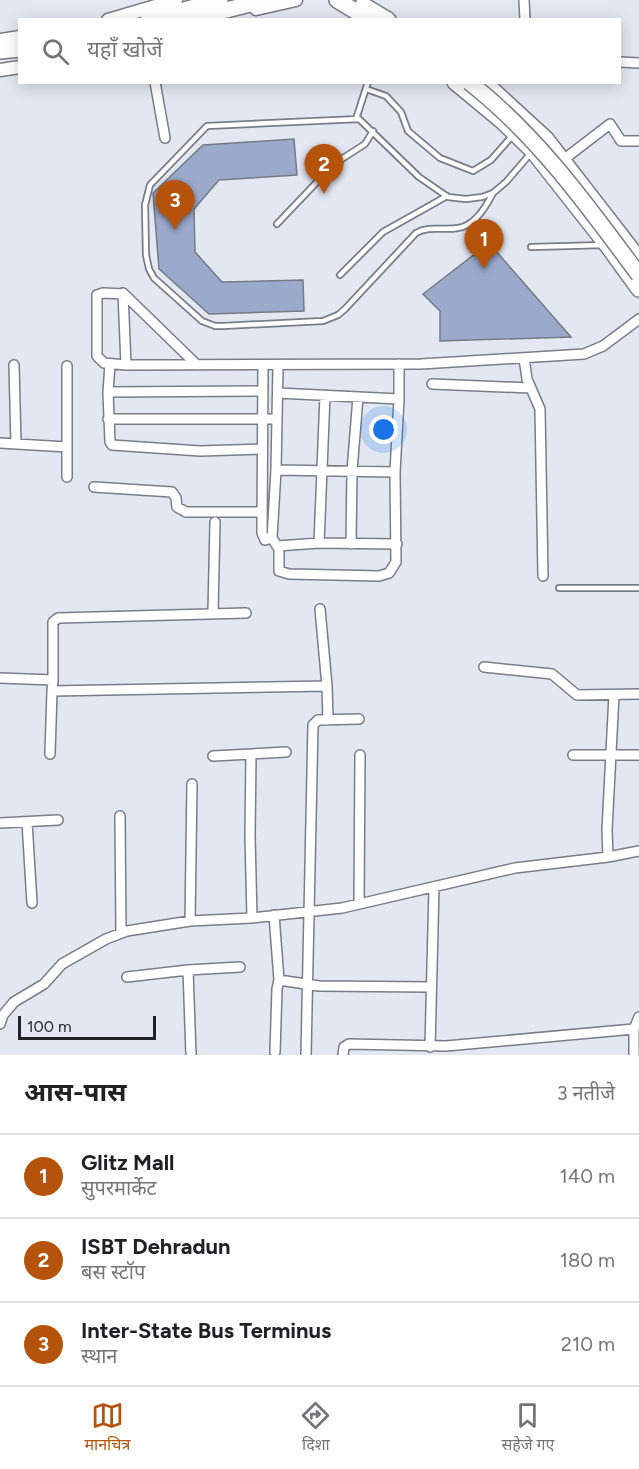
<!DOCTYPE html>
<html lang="hi">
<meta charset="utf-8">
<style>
:root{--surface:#fff;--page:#f6f6f6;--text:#202124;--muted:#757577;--line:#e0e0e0;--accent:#b45309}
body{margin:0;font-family:Figtree,"Noto Sans Devanagari",sans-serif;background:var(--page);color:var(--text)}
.scale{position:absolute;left:18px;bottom:15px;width:138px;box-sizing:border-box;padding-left:6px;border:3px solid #212327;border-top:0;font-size:16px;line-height:21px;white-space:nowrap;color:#212327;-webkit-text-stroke:4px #e2e7f2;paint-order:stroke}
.you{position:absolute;left:384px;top:430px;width:21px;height:21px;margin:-15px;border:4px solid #fff;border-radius:50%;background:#1a73e8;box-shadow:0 0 0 9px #1a73e833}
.badge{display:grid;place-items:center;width:39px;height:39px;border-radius:50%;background:var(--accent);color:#fff;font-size:20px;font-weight:700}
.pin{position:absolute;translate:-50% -50px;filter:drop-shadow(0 2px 3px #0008)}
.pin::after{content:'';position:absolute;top:32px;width:21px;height:18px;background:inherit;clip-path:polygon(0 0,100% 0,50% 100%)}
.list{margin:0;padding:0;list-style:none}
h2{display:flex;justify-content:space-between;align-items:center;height:78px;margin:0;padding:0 24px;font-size:26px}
h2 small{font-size:20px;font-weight:400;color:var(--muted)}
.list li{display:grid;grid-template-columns:39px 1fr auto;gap:18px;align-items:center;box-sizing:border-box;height:84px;padding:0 24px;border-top:2px solid var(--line)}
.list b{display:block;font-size:22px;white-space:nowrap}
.list p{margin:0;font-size:20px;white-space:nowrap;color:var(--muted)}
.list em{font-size:20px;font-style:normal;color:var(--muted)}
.icon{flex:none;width:33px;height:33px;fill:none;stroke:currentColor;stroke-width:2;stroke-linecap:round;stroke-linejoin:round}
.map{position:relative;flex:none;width:639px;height:1055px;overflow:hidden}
.search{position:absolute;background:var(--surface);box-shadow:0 3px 15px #0003;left:18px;right:18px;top:18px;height:66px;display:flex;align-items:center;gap:15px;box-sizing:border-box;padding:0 21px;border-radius:0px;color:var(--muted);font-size:22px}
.sheet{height:330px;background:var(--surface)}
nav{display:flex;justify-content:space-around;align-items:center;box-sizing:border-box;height:84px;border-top:2px solid var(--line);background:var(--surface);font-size:16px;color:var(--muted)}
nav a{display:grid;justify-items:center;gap:3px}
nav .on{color:var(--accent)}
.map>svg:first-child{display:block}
</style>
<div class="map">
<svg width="639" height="1055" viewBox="0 0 639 1055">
<rect width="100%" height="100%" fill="#e2e7f2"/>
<path fill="#9ba9cb" stroke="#767a84" stroke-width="1.5" d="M294,139L297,175L219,180L194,209L195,252L222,282L303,280L304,311L209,314L159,269L153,193L203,145Z
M489,243L571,337L440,341V311L423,294Z"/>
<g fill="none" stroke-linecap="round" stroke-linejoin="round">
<g stroke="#797d87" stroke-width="8">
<path id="service" d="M366,89L386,96L401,112L408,131L440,158L473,171L491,160L513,135
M356,119L368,82
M493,193C486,207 474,226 458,228C443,231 430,225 416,233L345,309L338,315L323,321L223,326H215L202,321L154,278L149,269L146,255L145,205L150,185L207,126L359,119L419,177L448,197L466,199L482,197L493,193L506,182L531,153
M277,224L334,164L365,144L373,131
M531,247L604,245
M340,275L383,232L447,196
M559,588H639"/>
</g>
<g stroke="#797d87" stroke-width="12">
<path id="minor" d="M524,0L525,20
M620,62L639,63
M155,82L165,138
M563,160L610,124L621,141H639
M123,293L126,365
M524,358L527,379L540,409L543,576
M110,364L108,392L110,442L112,445L200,451L261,449
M14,365L16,444
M197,365L124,294L103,293L97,295V356L104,363L126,365L421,364L584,354L603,346L639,319
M263,365L262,533L265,540L272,538
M67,366V477
M278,366L276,470L272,538L279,549V571L289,574L379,576L389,573L396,562L395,472L399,399V364
M432,384L531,388
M108,392L263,391
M278,393L399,399
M108,419H277
M0,443L67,447
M276,470L395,472
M94,487L172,492L176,498L177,507L186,512H262
M319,543L325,395
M351,544L352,471L358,397
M277,546L319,543L397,544
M320,609L327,686L328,720
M213,612L215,522
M484,667L552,674L577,695L639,694
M0,678L53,680V622L58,618L246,613
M53,680L52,691L327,686
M50,754L52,691
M251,754L286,752
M573,755H639
M213,756L251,754L250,836L252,918
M120,816L121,933
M27,822L32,903
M0,823L58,820
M608,857L607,830L614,695
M359,903L360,755
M274,915L279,980L277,989L275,1052
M190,921L192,784
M188,970L191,1055
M127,977L188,970L240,967
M279,980L319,986L431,987
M0,1024L3,1015L14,1002L44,984L62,964L106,939L127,931L190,921L252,918L342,908L515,868L608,857L639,851
M430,1047L434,888
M306,1055L313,725L318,720L359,719
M343,1055L344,1047L349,1044L446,1046L634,1029
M634,1055V1029L639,1017"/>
</g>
<g stroke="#797d87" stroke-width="15">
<path id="secondary" d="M256,9L296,0
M108,20L176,0
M0,40L20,37
M0,70L20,67"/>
</g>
<g stroke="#797d87" stroke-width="18">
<path id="trunk" d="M337,0L370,20
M363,5L388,20
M148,20L220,0
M187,20L266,0
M0,51L20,49
M455,82L502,121L533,151L607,245L639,289
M484,82L546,139L639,259"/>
</g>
<use href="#service" stroke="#fff" stroke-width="4.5"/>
<use href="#minor" stroke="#fff" stroke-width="9"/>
<use href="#secondary" stroke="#fff" stroke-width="12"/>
<use href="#trunk" stroke="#fff" stroke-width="15"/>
<g stroke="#797d87" stroke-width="18" stroke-linecap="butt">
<path id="trunk-bridge" d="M469,82C538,136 587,205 639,275"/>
</g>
<use href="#trunk-bridge" stroke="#fff" stroke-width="15"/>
</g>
</svg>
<div class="scale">100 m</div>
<div class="you"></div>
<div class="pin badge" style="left:484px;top:269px">1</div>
<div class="pin badge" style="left:324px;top:194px">2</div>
<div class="pin badge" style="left:175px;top:230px">3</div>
<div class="search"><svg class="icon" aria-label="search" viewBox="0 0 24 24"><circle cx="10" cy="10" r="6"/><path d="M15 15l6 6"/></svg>यहाँ खोजें</div>
</div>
<section class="sheet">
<h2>आस-पास<small>3 नतीजे</small></h2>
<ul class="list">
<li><span class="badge">1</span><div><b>Glitz Mall</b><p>सुपरमार्केट</p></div><em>140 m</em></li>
<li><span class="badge">2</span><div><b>ISBT Dehradun</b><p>बस स्टॉप</p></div><em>180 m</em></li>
<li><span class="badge">3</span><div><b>Inter-State Bus Terminus</b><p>स्थान</p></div><em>210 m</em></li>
</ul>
</section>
<nav>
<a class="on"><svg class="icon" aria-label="map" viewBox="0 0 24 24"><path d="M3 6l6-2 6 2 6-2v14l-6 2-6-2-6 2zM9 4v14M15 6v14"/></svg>मानचित्र</a>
<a><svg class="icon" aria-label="directions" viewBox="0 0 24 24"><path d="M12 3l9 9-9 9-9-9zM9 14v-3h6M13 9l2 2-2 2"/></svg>दिशा</a>
<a><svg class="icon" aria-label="saved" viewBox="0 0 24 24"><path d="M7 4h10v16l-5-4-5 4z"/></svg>सहेजे गए</a>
</nav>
